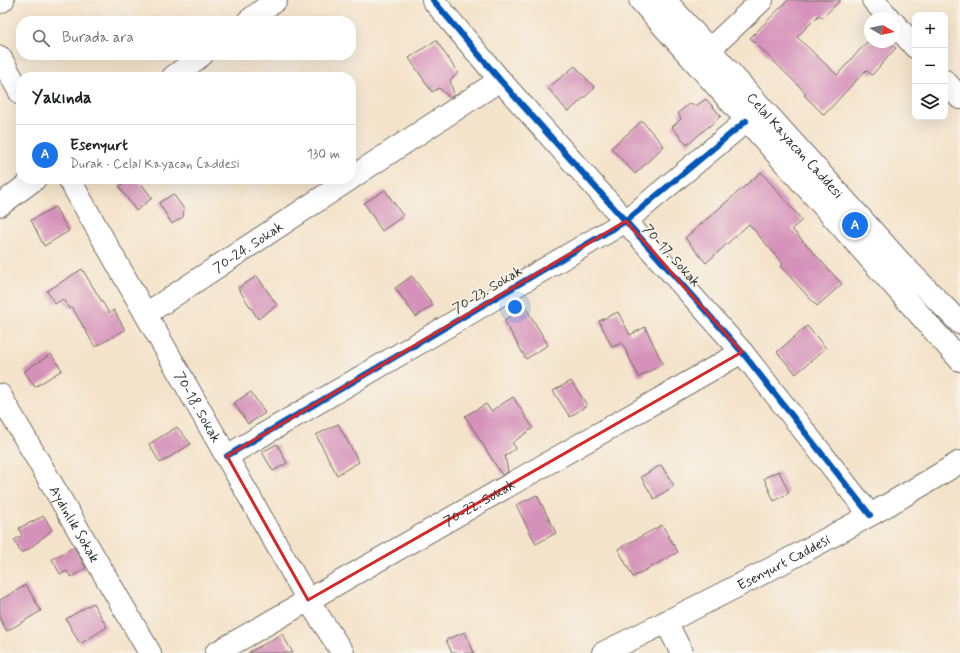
<!DOCTYPE html>
<html lang="tr">
<meta charset="utf-8">
<style>
:root{--surface:#fff;--page:#f6f6f6;--text:#202124;--muted:#757577;--line:#e0e0e0;--accent:#1a73e8}
body{margin:0;font-family:Mynerve,sans-serif;background:var(--page);color:var(--text)}
.controls{position:absolute;right:12px;top:12px;display:grid;overflow:hidden;border-radius:8px;box-shadow:0 4px 16px #0002}
.controls button{width:36px;height:36px;display:grid;place-items:center;padding:0;border:0;border-bottom:1px solid var(--line);background:var(--surface);color:var(--text);font:20px sans-serif}
.compass{position:absolute;left:864px;top:12px;width:36px;height:36px;border-radius:50%;background:var(--surface);box-shadow:0 4px 16px #0002;rotate:99deg}
.you{position:absolute;left:515px;top:307px;width:14px;height:14px;margin:-10px;border:3px solid #fff;border-radius:50%;background:#1a73e8;box-shadow:0 0 0 6px #1a73e833}
.badge{display:grid;place-items:center;width:26px;height:26px;border-radius:50%;background:var(--accent);color:#fff;font-size:13px;font-weight:700}
.pin{position:absolute;translate:-50% -50%;border:2px solid #fff;box-shadow:0 1px 4px #0006}
.list{margin:0;padding:0;list-style:none}
h2{display:flex;justify-content:space-between;align-items:center;height:52px;margin:0;padding:0 16px;font-size:17px}
h2 small{font-size:13px;font-weight:400;color:var(--muted)}
.list li{display:grid;grid-template-columns:26px 1fr auto;gap:12px;align-items:center;box-sizing:border-box;height:60px;padding:0 16px;border-top:1px solid var(--line)}
.list b{display:block;font-size:15px;white-space:nowrap}
.list p{margin:0;font-size:13px;white-space:nowrap;color:var(--muted)}
.list em{font-size:13px;font-style:normal;color:var(--muted)}
.icon{flex:none;width:22px;height:22px;fill:none;stroke:currentColor;stroke-width:2;stroke-linecap:round;stroke-linejoin:round}
.map{position:relative;flex:none;width:960px;height:653px;overflow:hidden}
.search{position:absolute;background:var(--surface);box-shadow:0 4px 16px #0002;left:16px;top:16px;width:340px;height:44px;display:flex;align-items:center;gap:10px;box-sizing:border-box;padding:0 14px;border-radius:16px;color:var(--muted);font-size:15px}
.panel{position:absolute;background:var(--surface);box-shadow:0 4px 16px #0002;left:16px;top:72px;width:340px;height:112px;border-radius:16px}
.map>svg:first-child{display:block}
</style>
<div class="map">
<svg width="960" height="653" viewBox="0 0 960 653">
<rect width="100%" height="100%" fill="#f7f3e8"/>
<filter id="ink" filterUnits="userSpaceOnUse"><feTurbulence type="fractalNoise" baseFrequency=".025" numOctaves="2"/><feDisplacementMap in="SourceGraphic" scale="8" xChannelSelector="R" yChannelSelector="G"/><feConvolveMatrix kernelMatrix="1 2 1 2 8 2 1 2 1" color-interpolation-filters="sRGB"/></filter>
<filter id="wash" filterUnits="userSpaceOnUse"><feTurbulence type="fractalNoise" baseFrequency=".012" numOctaves="4" result="noise"/><feDisplacementMap in="SourceGraphic" scale="16" xChannelSelector="R" yChannelSelector="G"/><feGaussianBlur stdDeviation="0.9" result="paint"/><feColorMatrix in="noise" values="0 0 0 0 0 0 0 0 0 0 0 0 0 0 0 0 0 1.4 0 .05"/><feComposite in="paint" operator="in"/></filter>
<g filter="url(#wash)">
<rect width="100%" height="100%" fill="#f4e3cb"/>
<g id="blocks">
<path fill="#d591b9" d="M788,0H841L822,18L819,15L797,37L837,75L867,42H889L896,48L872,75L866,70L824,115L804,95L806,93L750,38Z
M436,40L458,73L450,80L454,95L450,98L439,88L432,92L409,58Z
M575,66L595,88L568,112L548,88Z
M706,99L721,116L687,145L672,127L681,119L678,113L690,103L696,106Z
M642,121L664,146L635,174L611,148Z
M761,172L802,220L792,229L842,284L817,306L780,266L783,264L749,224L706,263L685,238Z
M130,179H138L152,198L136,211L119,186Z
M385,190L403,216L382,231L364,203Z
M173,194L184,209L183,217L172,224L159,203Z
M55,207L69,231L44,246L31,220Z
M82,269L109,313L114,310L125,330L95,347L72,307L69,309L63,299L55,304L47,291Z
M257,276L277,305L258,319L238,288Z
M412,276L433,305L416,317L395,288Z
M526,308L548,345L526,359L504,320Z
M618,312L630,335L645,327L663,364L639,377L622,343L612,347L599,321Z
M807,326L826,348L796,374L777,352Z
M51,354L62,370L35,387L24,371Z
M571,381L587,405L570,417L553,391Z
M251,392L265,413L248,424L234,403Z
M513,397L533,428L512,443L516,448L505,456L508,472L502,475L465,416L486,404L491,411Z
M338,424L359,462L337,475L316,435Z
M177,427L191,444L160,463L149,444Z
M277,444L287,463L273,471L262,452Z
M661,465L674,486L654,499L641,477Z
M779,471L789,493L774,501L764,478Z
M537,495L556,533L536,544L516,505Z
M44,516L52,530L29,549L21,553L14,540L22,536L19,528Z
M662,525L678,552L633,577L618,549Z
M74,547L86,568L71,577L67,571L60,574L52,559Z
M26,585L41,611L7,631L0,619V600Z
M93,603L107,627L80,644L66,619Z
M465,632L474,653H452L446,640Z
M282,634L293,653H248Z"/>
</g>
</g>
<g filter="url(#ink)">
<use href="#blocks" fill-opacity="0" stroke="#716b63" stroke-width="1"/>
<g fill="none" stroke-linecap="round" stroke-linejoin="round">
<g stroke="#716b63" stroke-width="24">
<g id="minor">
<path d="M433,0L500,80L742,352L870,515"/>
<path d="M640,0L960,360"/>
<path id="s1" d="M665,0L903,265L960,323"/>
<path d="M873,0L889,18"/>
<path d="M0,2L3,0"/>
<path d="M248,21L276,0"/>
<path d="M894,23L915,47"/>
<path d="M709,50L762,0"/>
<path d="M0,57L21,94"/>
<path d="M173,77L202,55"/>
<path d="M945,81L960,98"/>
<path d="M351,178L500,80"/>
<path id="s2" d="M69,179L308,600L343,653"/>
<path d="M0,205L35,179"/>
<path id="s3" d="M146,314L350,179"/>
<path id="s4" d="M0,395L150,653"/>
<path d="M227,456L626,221L746,121"/>
<path d="M666,622L682,653"/>
<path id="s5" d="M216,653L742,352"/>
<path id="s6" d="M603,653C724,594 845,533 960,462"/>
</g>
</g>
<use href="#minor" stroke="#fff" stroke-width="22"/>
<g stroke="#f7f3e8" stroke-width="8">
<path id="cycleway" d="M433,0L500,80L742,352L870,515
M227,456L626,221L746,121"/>
</g>
<use href="#cycleway" stroke="#0057b8" stroke-width="6"/>
</g>
</g>
<path fill="none" stroke="#d62828" stroke-width="3" stroke-linejoin="round" d="M626,221L742,352L308,600L227,456Z"/>
<g text-anchor="middle" stroke-width="3.5" stroke-linejoin="round" paint-order="stroke">
<g font-size="14" fill="#2b2b2b" stroke="#f7f3e8">
<text dy="5" stroke="none"><textPath href="#s1" startOffset="195">Celal Kayacan Caddesi</textPath></text>
<text dy="5" stroke="none"><textPath href="#s3" startOffset="122">70-24. Sokak</textPath></text>
<text transform="translate(672 255) rotate(48)" y="5">70-17. Sokak</text>
<text transform="translate(487 289) rotate(-31)" y="5">70-23. Sokak</text>
<text dy="5" stroke="none"><textPath href="#s2" startOffset="262">70-18. Sokak</textPath></text>
<text dy="5" stroke="none"><textPath href="#s5" startOffset="303">70-22. Sokak</textPath></text>
<text dy="5" stroke="none"><textPath href="#s4" startOffset="149">Aydınlık Sokak</textPath></text>
<text dy="5" stroke="none"><textPath href="#s6" startOffset="202">Esenyurt Caddesi</textPath></text>
</g>
</g>
</svg>
<div class="controls">
<button>+</button>
<button>−</button>
<button><svg class="icon" aria-label="layers" viewBox="0 0 24 24"><path d="M12 4l9 5-9 5-9-5zM3 14l9 5 9-5"/></svg></button>
</div>
<svg class="compass" viewBox="-18 -18 36 36"><path d="M0-13l5 13h-10z" fill="#e53935"/><path d="M0 13l5-13h-10z" fill="#757577"/></svg>
<div class="you"></div>
<div class="pin badge" style="left:855px;top:225px">A</div>
<div class="search"><svg class="icon" aria-label="search" viewBox="0 0 24 24"><circle cx="10" cy="10" r="6"/><path d="M15 15l6 6"/></svg>Burada ara</div>
<section class="panel">
<h2>Yakında<small></small></h2>
<ul class="list">
<li><span class="badge">A</span><div><b>Esenyurt</b><p>Durak · Celal Kayacan Caddesi</p></div><em>130 m</em></li>
</ul>
</section>
</div>
